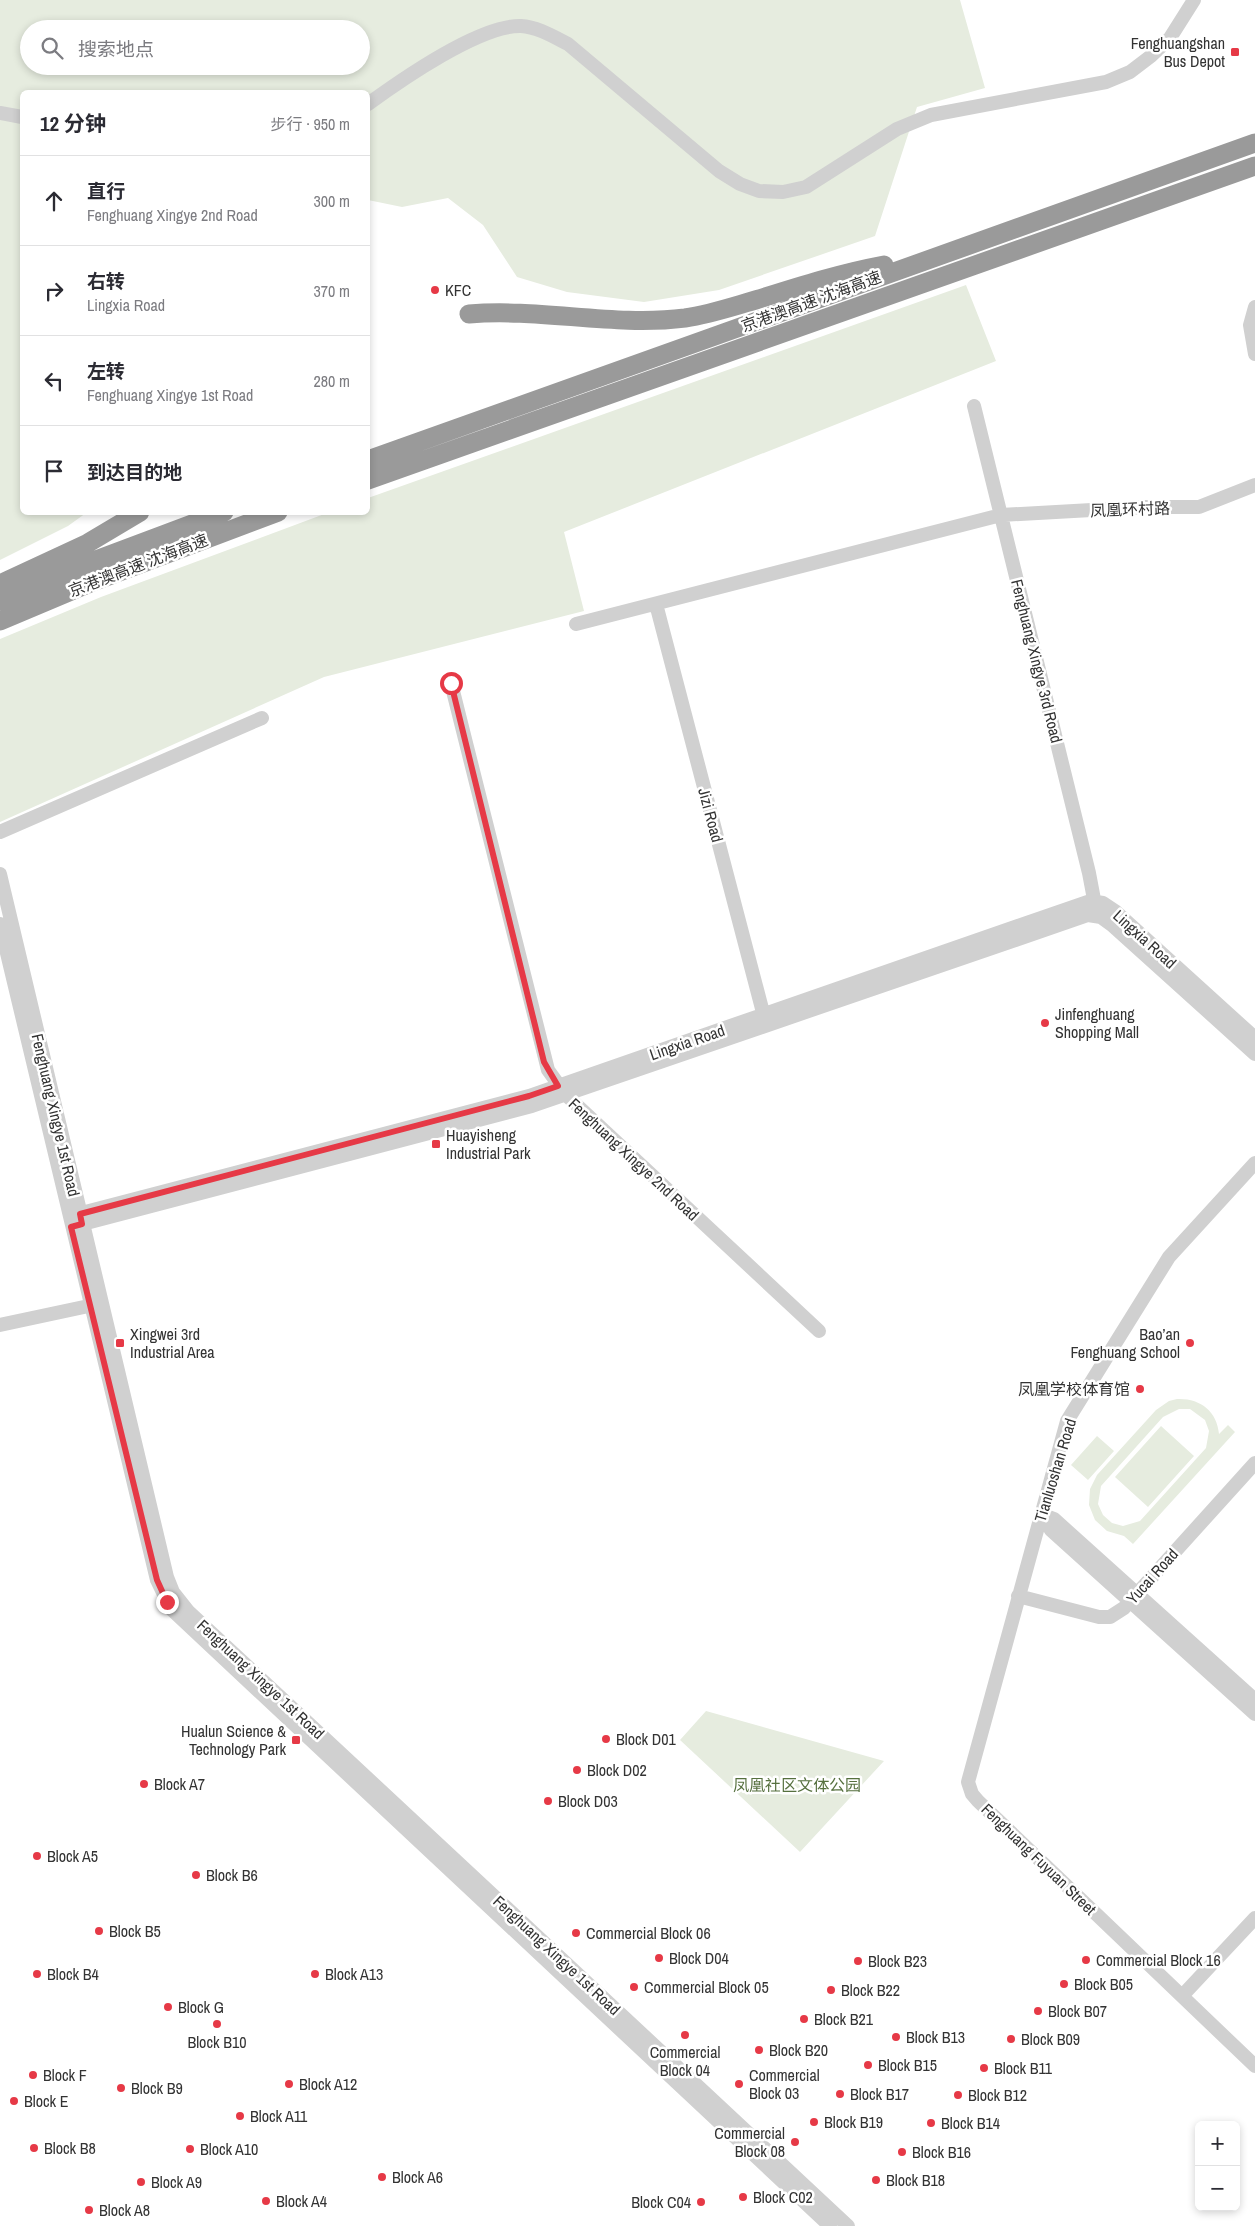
<!DOCTYPE html>
<html lang="zh">
<meta charset="utf-8">
<style>
:root{--surface:#fff;--page:#f7f7f7;--text:#2b2b33;--muted:#7c7c81;--line:#e1e1e2}
body{margin:0;font-family:"Archivo Narrow","Noto Sans SC",sans-serif;background:var(--page);color:var(--text)}
.controls{position:absolute;right:15px;bottom:15px;display:grid;overflow:hidden;border-radius:8px;box-shadow:0 2px 8px #0003}
.controls button{width:45px;height:45px;display:grid;place-items:center;padding:0;border:0;border-bottom:1px solid var(--line);background:var(--surface);color:var(--text);font:25px sans-serif}
.stop{position:absolute;width:15px;height:15px;margin:-11px;border:4px solid #e63946;border-radius:50%;background:#fff}
.stop.end{background:#e63946;border-color:#fff;box-shadow:0 1px 5px #0008}
.list{margin:0;padding:0;list-style:none}
h2{display:flex;justify-content:space-between;align-items:center;height:65px;margin:0;padding:0 20px;font-size:21px}
h2 small{font-size:16px;font-weight:400;color:var(--muted)}
.list li{display:grid;grid-template-columns:32px 1fr auto;gap:15px;align-items:center;box-sizing:border-box;height:90px;padding:0 20px;border-top:1px solid var(--line)}
.list b{display:block;font-size:19px;white-space:nowrap}
.list p{margin:0;font-size:16px;white-space:nowrap;color:var(--muted)}
.list em{font-size:16px;font-style:normal;color:var(--muted)}
.icon{flex:none;width:28px;height:28px;fill:none;stroke:currentColor;stroke-width:2;stroke-linecap:round;stroke-linejoin:round}
.map{position:relative;flex:none;width:1255px;height:2226px;overflow:hidden}
.search{position:absolute;background:var(--surface);box-shadow:0 2px 8px #0003;left:20px;top:20px;width:350px;height:55px;display:flex;align-items:center;gap:12px;box-sizing:border-box;padding:0 18px;border-radius:28px;color:var(--muted);font-size:19px}
.panel{position:absolute;background:var(--surface);box-shadow:0 2px 8px #0003;left:20px;top:90px;width:350px;height:425px;border-radius:8px}
.map>svg:first-child{display:block}
</style>
<div class="map">
<svg width="1255" height="2226" viewBox="0 0 1255 2226">
<rect width="100%" height="100%" fill="#fff"/>
<path fill="#e6ecdf" fill-rule="evenodd" d="M0,0H960L985,88L917,107L875,236L719,290L644,302L567,292L517,277L483,225L448,198L402,207L368,200V92H22V512L86,513L68,526L0,560ZM29,29H361V66H29Z
M966,285L996,361L564,532L584,611L324,677L0,822V639L101,597L327,513L368,512V498Z
M1177,1399C1200,1398 1217,1411 1219,1434L1228,1425L1235,1432L1133,1544L1124,1536L1107,1531L1095,1520L1089,1505L1090,1489L1097,1475L1156,1410L1169,1401ZM1179,1409H1190L1205,1420L1209,1431L1206,1448L1140,1521L1123,1526L1112,1523L1103,1515L1098,1504L1101,1486L1163,1417Z
M1161,1426L1194,1456L1148,1507L1115,1477Z
M1097,1436L1114,1451L1088,1480L1071,1465Z
M706,1711L884,1761L800,1852L680,1740Z"/>
<g fill="none" stroke-linecap="round" stroke-linejoin="round">
<path stroke="#d0d0d0" stroke-width="14" d="M368,104C401,80 480,25 521,26C538,27 554,37 568,44L719,171L740,184L759,191L783,192L806,187L897,129L931,115L1106,82L1130,72L1151,56L1170,38L1194,0
M0,113L22,117
M1255,307L1250,325L1255,354
M974,406L1089,873L1096,910
M656,604L766,1024
M576,624L1001,515L1145,507H1199L1255,485
M451,683L548,1070L566,1095L819,1331
M0,832L262,718
M0,874L167,1577L173,1592L188,1611L848,2226
M0,924L157,1580L171,1609L830,2226
M1255,1163L1169,1257L1067,1421L968,1782L972,1794L978,1801L1255,2066
M70,1216L529,1096L1090,901L1103,903L1115,911L1255,1038
M75,1226L532,1106L1088,915L1101,917L1112,925L1255,1054
M0,1325L98,1304
M1041,1514L1051,1530L1255,1714
M1041,1514L1054,1519L1255,1700
M1018,1596L1099,1617H1110L1124,1608L1255,1463
M1182,1996L1255,1918"/>
<path stroke="#9a9a9a" stroke-width="19" d="M469,314C541,308 614,327 685,318C711,314 734,306 759,299C800,286 841,273 884,265
M368,460L1255,143
M368,480L1255,166
M0,584L88,543L140,512
M0,601L91,562L224,512
M0,621L95,581L278,512"/>
</g>
<g fill="none" stroke-linecap="round" stroke-linejoin="round">
<path stroke="#e63946" stroke-width="6" d="M167,1602L157,1580L71,1227L82,1224L80,1214L529,1096L558,1086L544,1062L451,683"/>
</g>
<g fill="#e63946" stroke="#fff" stroke-width="2">
<rect x="1230" y="47" width="10" height="10" rx="2.5"/>
<circle cx="435" cy="290" r="5"/>
<circle cx="1045" cy="1023" r="5"/>
<rect x="431" y="1139" width="10" height="10" rx="2.5"/>
<rect x="115" y="1338" width="10" height="10" rx="2.5"/>
<circle cx="1190" cy="1343" r="5"/>
<circle cx="1140" cy="1389" r="5"/>
<circle cx="606" cy="1739" r="5"/>
<rect x="291" y="1735" width="10" height="10" rx="2.5"/>
<circle cx="577" cy="1770" r="5"/>
<circle cx="144" cy="1784" r="5"/>
<circle cx="548" cy="1801" r="5"/>
<circle cx="37" cy="1856" r="5"/>
<circle cx="196" cy="1875" r="5"/>
<circle cx="99" cy="1931" r="5"/>
<circle cx="576" cy="1933" r="5"/>
<circle cx="659" cy="1958" r="5"/>
<circle cx="1086" cy="1960" r="5"/>
<circle cx="858" cy="1961" r="5"/>
<circle cx="37" cy="1974" r="5"/>
<circle cx="315" cy="1974" r="5"/>
<circle cx="1064" cy="1984" r="5"/>
<circle cx="634" cy="1987" r="5"/>
<circle cx="831" cy="1990" r="5"/>
<circle cx="168" cy="2007" r="5"/>
<circle cx="1038" cy="2011" r="5"/>
<circle cx="804" cy="2019" r="5"/>
<circle cx="217" cy="2024" r="5"/>
<circle cx="685" cy="2035" r="5"/>
<circle cx="896" cy="2037" r="5"/>
<circle cx="1011" cy="2039" r="5"/>
<circle cx="759" cy="2050" r="5"/>
<circle cx="868" cy="2065" r="5"/>
<circle cx="984" cy="2068" r="5"/>
<circle cx="33" cy="2075" r="5"/>
<circle cx="289" cy="2084" r="5"/>
<circle cx="739" cy="2084" r="5"/>
<circle cx="121" cy="2088" r="5"/>
<circle cx="840" cy="2094" r="5"/>
<circle cx="958" cy="2095" r="5"/>
<circle cx="14" cy="2101" r="5"/>
<circle cx="240" cy="2116" r="5"/>
<circle cx="814" cy="2122" r="5"/>
<circle cx="931" cy="2123" r="5"/>
<circle cx="795" cy="2142" r="5"/>
<circle cx="34" cy="2148" r="5"/>
<circle cx="190" cy="2149" r="5"/>
<circle cx="902" cy="2152" r="5"/>
<circle cx="382" cy="2177" r="5"/>
<circle cx="876" cy="2180" r="5"/>
<circle cx="141" cy="2182" r="5"/>
<circle cx="743" cy="2197" r="5"/>
<circle cx="266" cy="2201" r="5"/>
<circle cx="701" cy="2202" r="5"/>
<circle cx="89" cy="2210" r="5"/>
</g>
<g text-anchor="middle" stroke-width="5" stroke-linejoin="round" paint-order="stroke">
<g font-size="16" fill="#333" stroke="#fff" text-anchor="start">
<text x="1225" y="49" text-anchor="end">Fenghuangshan<tspan x="1225" dy="18">Bus Depot</tspan></text>
<text x="445" y="296">KFC</text>
<text x="1055" y="1020">Jinfenghuang<tspan x="1055" dy="18">Shopping Mall</tspan></text>
<text x="446" y="1141">Huayisheng<tspan x="446" dy="18">Industrial Park</tspan></text>
<text x="130" y="1340">Xingwei 3rd<tspan x="130" dy="18">Industrial Area</tspan></text>
<text x="1180" y="1340" text-anchor="end">Bao’an<tspan x="1180" dy="18">Fenghuang School</tspan></text>
<text x="1130" y="1395" text-anchor="end">凤凰学校体育馆</text>
<text x="286" y="1737" text-anchor="end">Hualun Science &amp;<tspan x="286" dy="18">Technology Park</tspan></text>
<text x="616" y="1745">Block D01</text>
<text x="587" y="1776">Block D02</text>
<text x="154" y="1790">Block A7</text>
<text x="558" y="1807">Block D03</text>
<text x="47" y="1862">Block A5</text>
<text x="206" y="1881">Block B6</text>
<text x="109" y="1937">Block B5</text>
<text x="586" y="1939">Commercial Block 06</text>
<text x="669" y="1964">Block D04</text>
<text x="1096" y="1966">Commercial Block 16</text>
<text x="868" y="1967">Block B23</text>
<text x="47" y="1980">Block B4</text>
<text x="325" y="1980">Block A13</text>
<text x="1074" y="1990">Block B05</text>
<text x="644" y="1993">Commercial Block 05</text>
<text x="841" y="1996">Block B22</text>
<text x="178" y="2013">Block G</text>
<text x="1048" y="2017">Block B07</text>
<text x="814" y="2025">Block B21</text>
<text x="906" y="2043">Block B13</text>
<text x="1021" y="2045">Block B09</text>
<text x="217" y="2048" text-anchor="middle">Block B10</text>
<text x="769" y="2056">Block B20</text>
<text x="685" y="2058" text-anchor="middle">Commercial<tspan x="685" dy="18">Block 04</tspan></text>
<text x="878" y="2071">Block B15</text>
<text x="994" y="2074">Block B11</text>
<text x="43" y="2081">Block F</text>
<text x="749" y="2081">Commercial<tspan x="749" dy="18">Block 03</tspan></text>
<text x="299" y="2090">Block A12</text>
<text x="131" y="2094">Block B9</text>
<text x="850" y="2100">Block B17</text>
<text x="968" y="2101">Block B12</text>
<text x="24" y="2107">Block E</text>
<text x="250" y="2122">Block A11</text>
<text x="824" y="2128">Block B19</text>
<text x="941" y="2129">Block B14</text>
<text x="785" y="2139" text-anchor="end">Commercial<tspan x="785" dy="18">Block 08</tspan></text>
<text x="44" y="2154">Block B8</text>
<text x="200" y="2155">Block A10</text>
<text x="912" y="2158">Block B16</text>
<text x="392" y="2183">Block A6</text>
<text x="886" y="2186">Block B18</text>
<text x="151" y="2188">Block A9</text>
<text x="753" y="2203">Block C02</text>
<text x="276" y="2207">Block A4</text>
<text x="691" y="2208" text-anchor="end">Block C04</text>
<text x="99" y="2216">Block A8</text>
</g>
<g font-size="16" fill="#333" stroke="#fff">
<text transform="translate(811 301) rotate(-20)" y="6">京港澳高速 沈海高速</text>
<text transform="translate(1130 509) rotate(-2)" y="6">凤凰环村路</text>
<text transform="translate(138 565) rotate(-21)" y="6">京港澳高速 沈海高速</text>
<text transform="translate(1037 661) rotate(76)" y="6">Fenghuang Xingye 3rd Road</text>
<text transform="translate(711 815) rotate(75)" y="6">Jizi Road</text>
<text transform="translate(1145 939) rotate(42)" y="6">Lingxia Road</text>
<text transform="translate(687 1042) rotate(-19)" y="6">Lingxia Road</text>
<text transform="translate(56 1115) rotate(77)" y="6">Fenghuang Xingye 1st Road</text>
<text transform="translate(634 1159) rotate(43)" y="6">Fenghuang Xingye 2nd Road</text>
<text transform="translate(1055 1470) rotate(-73)" y="6">Tianluoshan Road</text>
<text transform="translate(1152 1576) rotate(-48)" y="6">Yucai Road</text>
<text transform="translate(261 1679) rotate(43)" y="6">Fenghuang Xingye 1st Road</text>
<text transform="translate(1039 1859) rotate(44)" y="6">Fenghuang Fuyuan Street</text>
<text transform="translate(557 1955) rotate(43)" y="6">Fenghuang Xingye 1st Road</text>
</g>
<g font-size="16" fill="#56703f" stroke="#fff">
<text x="797" y="1791">凤凰社区文体公园</text>
</g>
</g>
</svg>
<div class="controls">
<button>+</button>
<button>−</button>
</div>
<div class="stop" style="left:451px;top:683px"></div>
<div class="stop end" style="left:167px;top:1602px"></div>
<div class="search"><svg class="icon" aria-label="search" viewBox="0 0 24 24"><circle cx="10" cy="10" r="6"/><path d="M15 15l6 6"/></svg>搜索地点</div>
<section class="panel">
<h2>12 分钟<small>步行 · 950 m</small></h2>
<ul class="list">
<li><svg class="icon" aria-label="ahead" viewBox="0 0 24 24"><path d="M12 20V5M6 11l6-6 6 6"/></svg><div><b>直行</b><p>Fenghuang Xingye 2nd Road</p></div><em>300 m</em></li>
<li><svg class="icon" aria-label="right" viewBox="0 0 24 24"><path d="M7 20v-9h11M14 6l5 5-5 5"/></svg><div><b>右转</b><p>Lingxia Road</p></div><em>370 m</em></li>
<li><svg class="icon" aria-label="left" viewBox="0 0 24 24"><path d="M17 20v-9H6M10 6l-5 5 5 5"/></svg><div><b>左转</b><p>Fenghuang Xingye 1st Road</p></div><em>280 m</em></li>
<li><svg class="icon" aria-label="arrive" viewBox="0 0 24 24"><path d="M6 21V4h12l-3 4 3 4H6"/></svg><div><b>到达目的地</b></div></li>
</ul>
</section>
</div>
